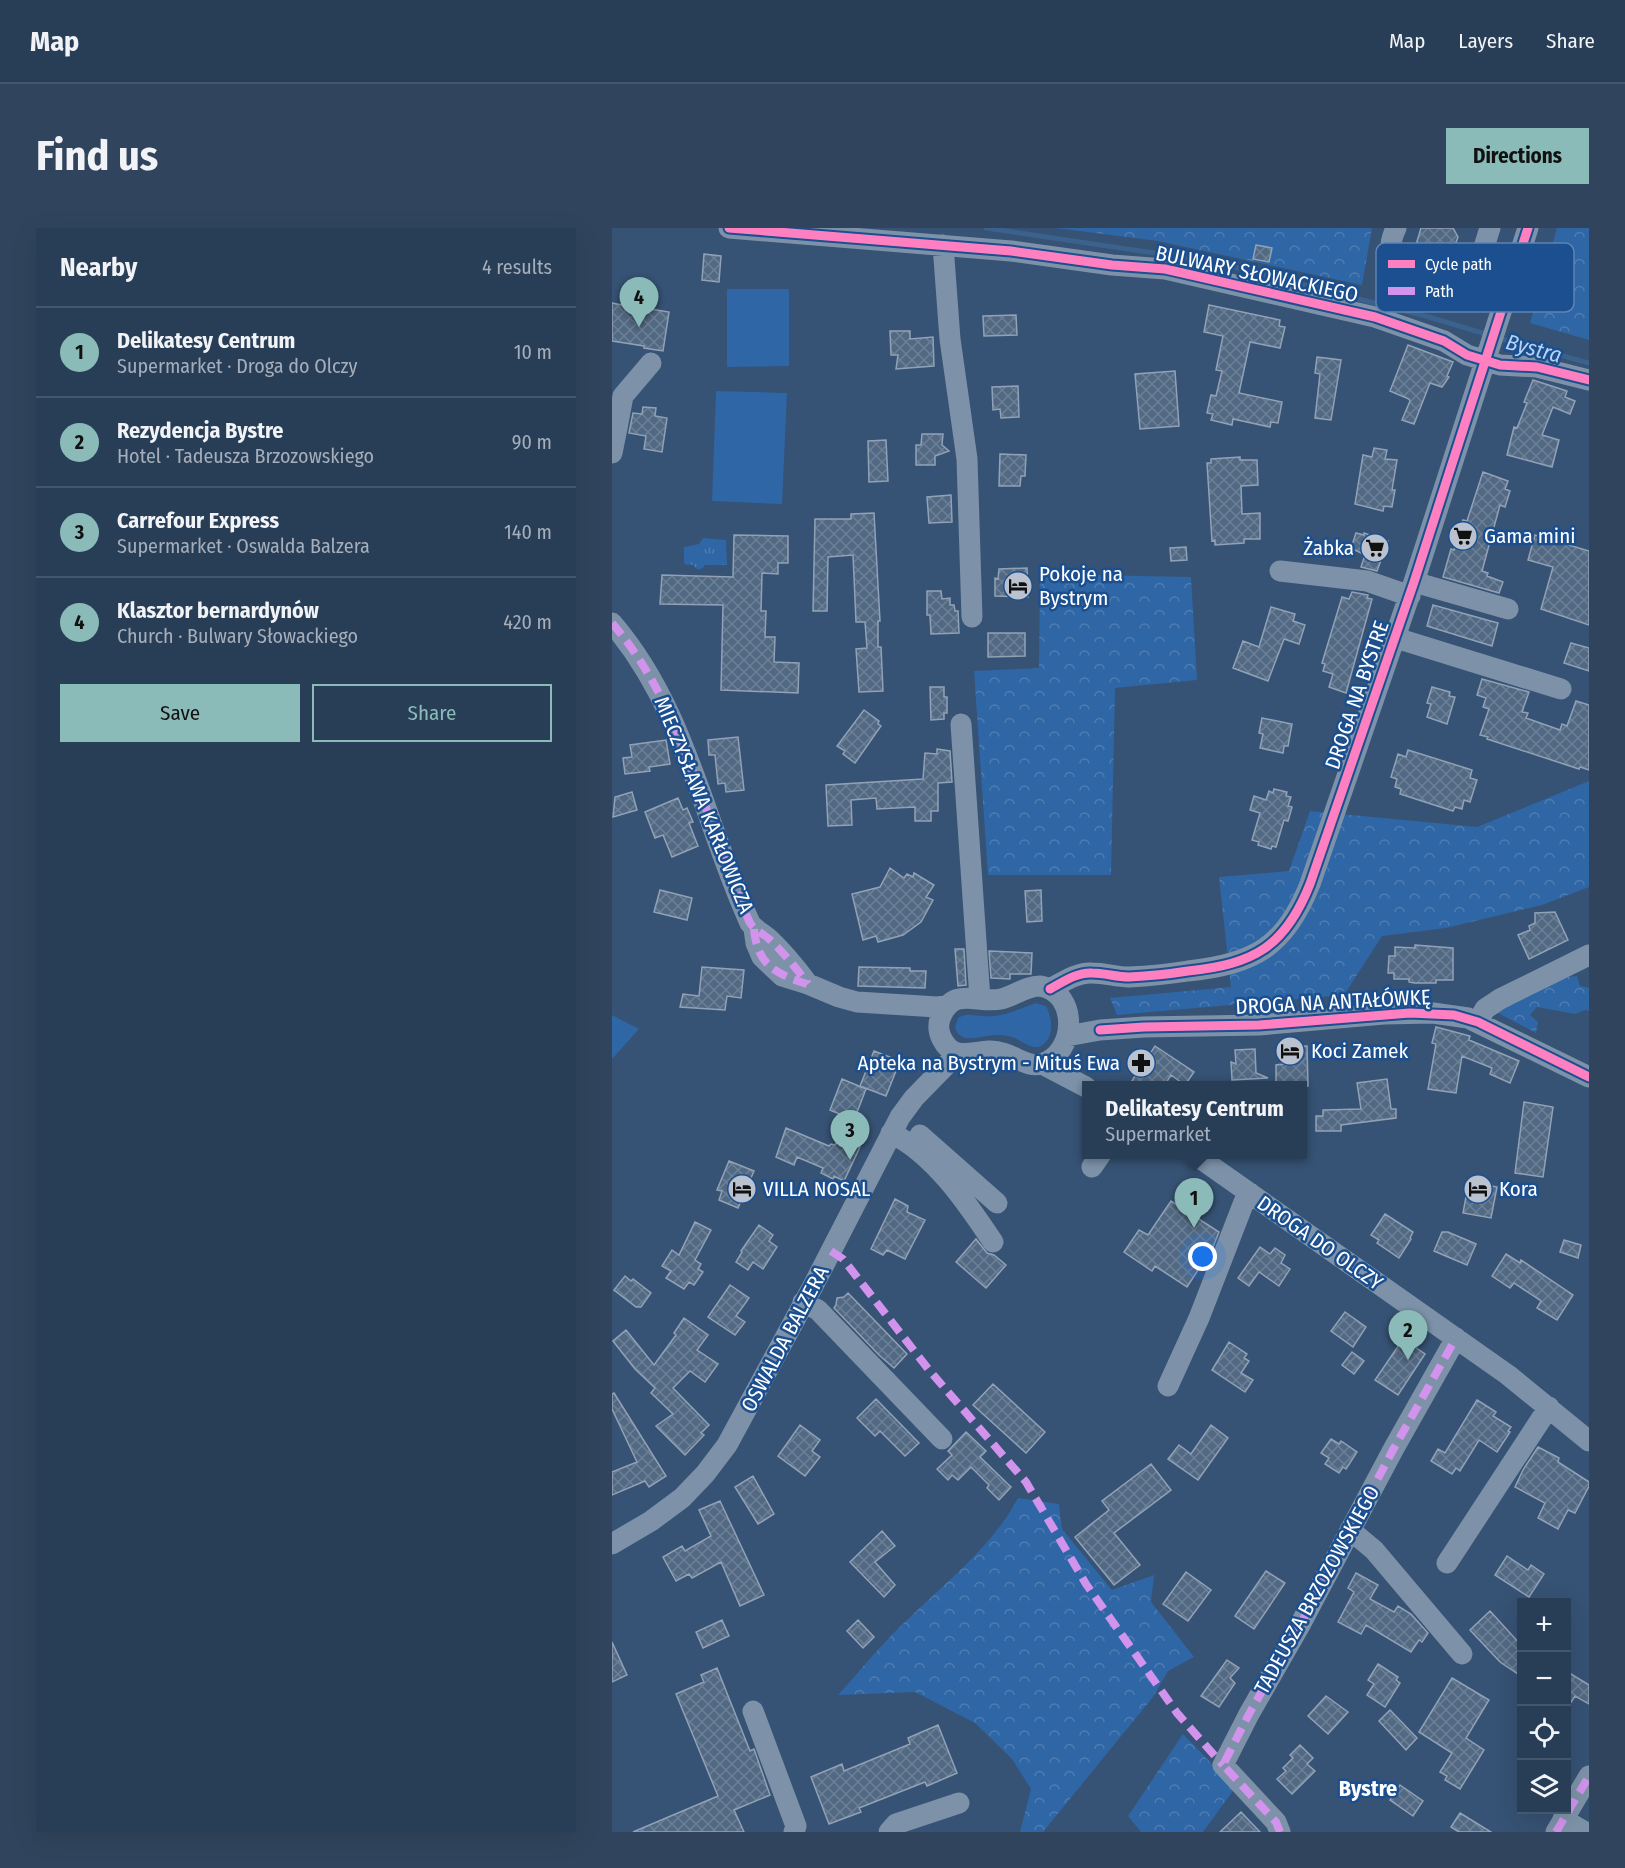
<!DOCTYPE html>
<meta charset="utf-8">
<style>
:root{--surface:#283e57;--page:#30455d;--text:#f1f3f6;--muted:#a5aeba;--line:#44576d;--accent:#8bbbb9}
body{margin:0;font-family:"Fira Sans Condensed",sans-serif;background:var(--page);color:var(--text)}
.controls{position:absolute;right:18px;bottom:18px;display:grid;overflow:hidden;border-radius:0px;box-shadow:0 6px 24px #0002}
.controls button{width:54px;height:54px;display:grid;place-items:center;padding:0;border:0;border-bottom:2px solid var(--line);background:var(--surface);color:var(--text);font:30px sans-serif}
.you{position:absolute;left:591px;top:1029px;width:21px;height:21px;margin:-15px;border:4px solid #fff;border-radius:50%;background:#1a73e8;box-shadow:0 0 0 9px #1a73e833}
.badge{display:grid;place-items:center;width:39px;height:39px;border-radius:50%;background:var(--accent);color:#111;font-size:20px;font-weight:700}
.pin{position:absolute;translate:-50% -50px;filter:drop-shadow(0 2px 3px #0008)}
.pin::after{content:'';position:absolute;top:32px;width:21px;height:18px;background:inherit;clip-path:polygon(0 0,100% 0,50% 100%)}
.popup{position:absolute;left:470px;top:853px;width:225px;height:78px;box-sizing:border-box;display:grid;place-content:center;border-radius:0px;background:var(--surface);filter:drop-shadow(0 2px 4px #0005);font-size:20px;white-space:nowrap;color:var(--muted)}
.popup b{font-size:22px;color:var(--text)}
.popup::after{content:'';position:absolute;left:50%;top:100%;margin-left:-12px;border:12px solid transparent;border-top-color:var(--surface)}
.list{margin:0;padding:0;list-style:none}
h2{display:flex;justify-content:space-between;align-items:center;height:78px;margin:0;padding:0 24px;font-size:26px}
h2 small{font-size:20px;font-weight:400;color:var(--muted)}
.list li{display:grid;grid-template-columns:39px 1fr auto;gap:18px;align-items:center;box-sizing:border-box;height:90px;padding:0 24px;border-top:2px solid var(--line)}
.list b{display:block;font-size:22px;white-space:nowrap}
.list p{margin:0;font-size:20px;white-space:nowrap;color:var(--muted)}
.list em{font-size:20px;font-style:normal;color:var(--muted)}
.actions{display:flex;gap:12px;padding:18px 24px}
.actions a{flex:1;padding:14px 0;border:2px solid var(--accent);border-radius:0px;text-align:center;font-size:21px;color:var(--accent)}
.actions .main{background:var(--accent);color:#111}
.icon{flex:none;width:33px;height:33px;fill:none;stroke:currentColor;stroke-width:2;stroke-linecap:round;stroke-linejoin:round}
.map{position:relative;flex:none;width:977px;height:1604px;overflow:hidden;border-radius:0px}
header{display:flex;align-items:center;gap:36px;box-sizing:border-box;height:84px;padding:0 30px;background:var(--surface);border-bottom:2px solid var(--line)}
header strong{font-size:28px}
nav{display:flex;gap:33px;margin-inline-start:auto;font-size:21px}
.intro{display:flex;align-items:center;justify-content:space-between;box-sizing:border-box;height:144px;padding:0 36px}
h1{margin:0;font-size:42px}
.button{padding:15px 27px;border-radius:0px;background:var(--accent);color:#111;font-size:21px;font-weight:700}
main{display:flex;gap:36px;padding:0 36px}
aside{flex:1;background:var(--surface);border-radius:0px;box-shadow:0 6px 24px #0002}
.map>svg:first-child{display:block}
</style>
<header>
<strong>Map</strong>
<nav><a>Map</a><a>Layers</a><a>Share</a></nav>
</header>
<div class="intro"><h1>Find us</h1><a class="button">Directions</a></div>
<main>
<aside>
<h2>Nearby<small>4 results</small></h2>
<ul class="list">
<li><span class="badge">1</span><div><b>Delikatesy Centrum</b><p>Supermarket · Droga do Olczy</p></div><em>10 m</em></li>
<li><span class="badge">2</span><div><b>Rezydencja Bystre</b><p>Hotel · Tadeusza Brzozowskiego</p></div><em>90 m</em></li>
<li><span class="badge">3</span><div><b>Carrefour Express</b><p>Supermarket · Oswalda Balzera</p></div><em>140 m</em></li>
<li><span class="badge">4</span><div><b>Klasztor bernardynów</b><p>Church · Bulwary Słowackiego</p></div><em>420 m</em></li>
</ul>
<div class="actions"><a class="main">Save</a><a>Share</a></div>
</aside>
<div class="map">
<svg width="977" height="1604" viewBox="0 0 977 1604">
<defs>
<pattern id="forest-crowns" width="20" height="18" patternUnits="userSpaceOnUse" patternTransform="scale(1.5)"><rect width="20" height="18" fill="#2f66a5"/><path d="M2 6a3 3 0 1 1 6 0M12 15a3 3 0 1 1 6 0" fill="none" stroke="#4e7db2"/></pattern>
<pattern id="park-tufts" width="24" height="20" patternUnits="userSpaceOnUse" patternTransform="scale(1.5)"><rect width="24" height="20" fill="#2f66a5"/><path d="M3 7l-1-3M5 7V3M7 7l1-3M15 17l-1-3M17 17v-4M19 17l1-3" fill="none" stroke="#4e7db2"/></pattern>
<pattern id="building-cross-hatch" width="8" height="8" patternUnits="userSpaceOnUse" patternTransform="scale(1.5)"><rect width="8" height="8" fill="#526984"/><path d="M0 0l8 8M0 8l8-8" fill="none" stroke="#6c8096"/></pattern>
</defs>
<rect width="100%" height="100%" fill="#365274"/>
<path fill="#2f66a5" d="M115,61H177V138L115,139Z
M104,163L175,165L170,276L100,273Z
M424,775L434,778C441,792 443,811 427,819C416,820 409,812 400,809C379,803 370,812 352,810L346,806L343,800L346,790C354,785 359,787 368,788C390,790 404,782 424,775Z
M0,787L27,801L0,831Z"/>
<path fill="url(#forest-crowns)" d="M444,0H760L750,57L546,13Z
M945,0H977V112L918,95Z
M428,346L579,349L585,452L503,460L499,647H376L362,443L427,440Z
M977,553V659L930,677L834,700L770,708L732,767L505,787L498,770L619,759L607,649L677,643L698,583L865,599Z
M965,748L968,758L977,760V783L973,782L963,786L925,779L918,787L926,794L924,805L886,785L888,776L948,750Z
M406,1270L447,1276L450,1301L500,1362L542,1347L539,1374L582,1429L556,1443L541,1469L431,1604H408L419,1561L400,1531L363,1495L303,1464L226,1467C249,1442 270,1415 295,1392C334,1354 380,1319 406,1270Z
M571,1506L623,1560L591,1604H529L516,1588Z"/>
<path fill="url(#park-tufts)" d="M91,310L114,312L115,337H93L91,340L86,342L81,337L72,336V319L87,316Z"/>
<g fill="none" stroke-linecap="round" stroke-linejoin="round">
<path stroke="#3b618d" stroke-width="5" d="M374,0L603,34L817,89L877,107
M886,110L977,135"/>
</g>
<path fill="url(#building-cross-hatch)" stroke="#92a2b6" stroke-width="1.5" d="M809,0H841L846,9L838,31L841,32L837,45L805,35L800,30Z
M644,17L660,20L657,34L641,31Z
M92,26L109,28L107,54L90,52Z
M0,75L10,77V75L39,79V81L57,84L51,123L32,120V118L0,113Z
M597,77L668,92L667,98L673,99L668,120L638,114L627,165L670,174L666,195L659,194L658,199L621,191L620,197L599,192L601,186L595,185L599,167L604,168L610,143L604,142L611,108L592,104Z
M404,87L405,107L372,108L371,88Z
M278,103H298V111L321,109L322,138L284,141L286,127H279Z
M796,117L841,134L835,148L837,149L830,159L818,155L802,196L790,192L798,173L797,171L778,163Z
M705,129L729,132L719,192L703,190L708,146L703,145Z
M563,143L567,198L528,201L523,146Z
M921,152L955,163L953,169L963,173L958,186L941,179L930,207L947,212L940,239L895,227L902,199L905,200L915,175L912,174Z
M406,158L407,189L389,190L388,181L381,182L380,159Z
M31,179L44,180L43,188L55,190L50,224L32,221L34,208L17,205L21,185L30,186Z
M310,206H331L330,217L337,223L323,228V237H304V217H309Z
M274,212L276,253L257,254L256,213Z
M762,220L775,222L773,231L785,232L780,262H783L780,279L772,278L771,283L743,276L751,227L760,229Z
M388,226L414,227L413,248H409L408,258H387Z
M628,229V232H645L646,257L629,258L630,286L648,285V311H632V315L603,317V312L600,313L595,235H599V231Z
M871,244L896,253L893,261L898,263L893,279L888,277L870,343L876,345L875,348L891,354L887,365L831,349L839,321L842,322L851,292L855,293Z
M339,267L340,294L317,295L315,269Z
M262,285L268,393H266V419H269L271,463L247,464L244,421L255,420L253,394H244L241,327L216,329L215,383H201L203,291H239V286Z
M744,305L752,307V305L776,313L765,343L749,339L753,327L739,320Z
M122,307L176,308V335H166V346L150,345L149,383H154L153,409H163L162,434L187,435L186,465L109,462L111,377L48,376L50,347L121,349Z
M923,307L977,323V397L929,381L941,339L916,332Z
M574,319L575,332L559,333L558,320Z
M415,340L416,369L383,368V350L386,351L387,341Z
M315,363H329L330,371L338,370V377H342L343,383H346L347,405L319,406L318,387H315Z
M740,364L756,367L755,370L760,371L734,465L717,459L721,446L711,443L713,436L710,435L730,369L737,371Z
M821,377L886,395L880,418L815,398Z
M659,379L683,386L681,393L693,397L687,416L672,411L656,453L621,440L631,413L647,419Z
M376,405H413V428L376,429Z
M959,415L977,420V443L952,435Z
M870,451L917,464L910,484L916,485L914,490L948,502L950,496L955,498L964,473L977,477V542L968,539L967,541L875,511L876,509L868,507L877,481L871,479L874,470L865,467Z
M318,459H332V469H335V485H332V491L319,492Z
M820,459L838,464L837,468L843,469L835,496L815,489L819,476L815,475Z
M252,482L267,493L266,496L269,498L243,535L231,526L233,523L225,518Z
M650,490L680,496L676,518H672L671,525L648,520L651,506L647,505Z
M126,509L132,562L114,564L113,555L106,556L103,527H97L96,512Z
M54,512L58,536L37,539L38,543L13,546L11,530L20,529L18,517Z
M325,521L338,523L340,554L326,555V583H319V593H303V579L265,581L264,570L239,572L240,597L216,598L214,557L311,551L313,525L325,526Z
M796,522L860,542L858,550L865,552L858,574L852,572L850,581L843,579L841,583L788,566L789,561L783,559L785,551L779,549L786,526L794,529Z
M662,561L675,564L674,568L679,569L676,578L680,579L676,593L672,592L664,619L660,618L659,621L646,617L647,614L640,612L648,585L638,582L642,568L654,572L657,563L661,565Z
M20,564L25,582L1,589L3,569Z
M66,570L71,582L75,580L81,594L77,595L86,618L60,629L51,607L43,610L33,584Z
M278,640L292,650L295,646L301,649L302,645L322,657L314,669L321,672L309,694L291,707L266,714L264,708L251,712L240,666L268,659Z
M48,662L80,670L75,692L42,684Z
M429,662L430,693L415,694L413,663Z
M943,684L956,712L917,731L906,707L918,702L917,698L923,695V685Z
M803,717L841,720V752H824V755H802L797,754V751H782V745H776L777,728H783V719L803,720Z
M343,721H352L354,757L346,758Z
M377,723L420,725L419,746H398V751L379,750Z
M90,739L132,742L129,770L115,768L113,782L68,779L71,766L87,768Z
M247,739L298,740V743H314L313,760L246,758Z
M824,799L858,808L857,812L907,833L898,855L878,846L880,840L850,828L844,865L816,861L824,816L820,815Z
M543,818L582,844L573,857L559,847L552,858H527L520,853L527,841L521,837L529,825L536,829Z
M695,818L696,858H664V837L671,836L670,819Z
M643,821L644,845L656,850L620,852L619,834L624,836L623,822Z
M262,823L288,833L274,868L248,858Z
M230,851L254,861L242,892L218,882Z
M775,851L779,881H784V890L729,897V903H704V888H711V882L749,881L745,855Z
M912,874L941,879L931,949L903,945Z
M174,900L217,918L219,916L223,917L227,909L248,919L232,953L222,948L221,951L209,945L211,940L185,929L182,937L164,929Z
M117,933L142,943L126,980L107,972L110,963L105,962Z
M857,953L885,959L879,990L851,985Z
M283,971L296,978L295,984L313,992L293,1031L275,1022L271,1027L259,1021Z
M559,973L607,1004L601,1019L575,1059L543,1038L540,1043L512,1024L527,1002L536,1007Z
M773,986L801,1004L798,1010L799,1011L787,1030L765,1015L767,1012L759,1007Z
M83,994L99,1002L83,1032L89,1036L86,1041L91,1044L82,1057L77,1054L72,1061L54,1050L59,1043L50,1038L60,1022L67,1027Z
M147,997L161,1007L157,1013L165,1019L151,1041L141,1034L136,1042L124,1034L130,1024L129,1023Z
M830,1004H836L864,1016L855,1037L822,1023Z
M364,1011L375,1025L382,1027L394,1037L374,1060L344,1034Z
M952,1012L969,1017L966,1030L948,1024Z
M648,1019L658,1026L663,1020L673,1027L669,1035L678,1041L667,1058L647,1044L637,1058L626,1050Z
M894,1026L908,1035L909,1032L961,1067L945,1092L925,1080L929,1073L902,1055L898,1060L880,1048Z
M13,1048L19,1053L21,1051L39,1065L29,1079H24L2,1062Z
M118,1057L137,1070L124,1088L133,1094L123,1107L96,1089Z
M236,1065L295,1126L282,1140L267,1127L222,1080L224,1077L225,1070L232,1069Z
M733,1084L754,1099L741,1119L719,1103Z
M72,1090L96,1107L85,1122L106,1136L93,1154L78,1143L61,1160L97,1197L89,1205L92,1207L73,1227L44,1198L61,1186L39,1165L43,1160L23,1141L1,1113L14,1102L42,1137L64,1107L62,1105Z
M791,1111L813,1126L786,1167L763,1152Z
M617,1114L635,1126L632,1130L637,1133L629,1145L641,1152L633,1164L600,1142Z
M740,1124L752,1133L742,1146L730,1137Z
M381,1156L433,1204L414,1225L361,1177Z
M2,1165L54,1248L37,1259L33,1253L0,1267V1244L25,1234L0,1181V1166Z
M264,1171L307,1215L293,1228L268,1203L263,1208L245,1190Z
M865,1172L884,1184L881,1188L899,1199L896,1203L898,1204L885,1224L867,1212L848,1243L844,1240L840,1246L819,1233L826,1221L833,1225Z
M188,1197L208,1212L200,1223L208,1229L193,1248L166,1228Z
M599,1197L616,1210L586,1252L556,1231L567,1217L579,1226Z
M354,1204L374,1223L368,1229L399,1259L387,1272L375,1260L377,1257L359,1239L346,1252L340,1247L336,1252L325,1241L340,1227L336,1223Z
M719,1211L727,1216L729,1213L745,1224L734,1241L731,1239L727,1245L713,1236L717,1230L709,1225Z
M926,1219L947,1230L946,1234L977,1254V1258L963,1285L956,1282L946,1301L926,1290L933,1275L903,1259L911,1242Z
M539,1236L559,1262L502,1305L528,1337L502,1357L463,1309L497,1282L490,1273Z
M141,1248L162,1286L146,1296L123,1259Z
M108,1273L152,1367L128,1378L109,1334L80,1350L77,1346L64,1353L51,1329L70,1318L73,1323L99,1308L87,1282Z
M270,1303L283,1318L263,1334L283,1357L272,1369L238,1334Z
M895,1328L916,1342L919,1337L932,1346L917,1369L883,1347Z
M654,1343L673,1355L642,1401L623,1388Z
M574,1344L599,1362L576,1393L551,1376Z
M744,1345L766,1357L758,1371L782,1384L786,1378L799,1386L816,1405L810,1414L807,1412L799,1424L754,1397L749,1406L726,1394L742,1364L736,1360Z
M878,1383L909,1417V1448L888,1434L858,1402Z
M110,1392L117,1408L91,1420L84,1404Z
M246,1392L262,1409L251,1420L235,1403Z
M0,1414L15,1447L0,1454Z
M615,1432L627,1440L618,1450L623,1455L607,1479L589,1468Z
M766,1436L786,1449L784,1452L788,1455L773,1479L755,1467L762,1456L756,1452Z
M105,1440L138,1523L142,1521L158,1567L122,1582L132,1604H21L106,1568L64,1466L92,1454L89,1447Z
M954,1443L977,1457V1476L963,1468L954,1482Z
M840,1450L877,1472L854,1510L872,1522L848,1561L833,1552L835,1548L828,1544L840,1525L807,1504Z
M714,1468L736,1484L716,1506L696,1488Z
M778,1482L805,1510L794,1522L767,1493Z
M326,1497L345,1545L315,1558L313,1554L247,1580L249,1584L217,1596L199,1549L230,1536L232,1543L298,1516L296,1510Z
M688,1517L701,1530L695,1536L703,1543L680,1566L665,1551L674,1543L671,1540L681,1530L678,1527Z
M788,1557L811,1573L801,1588L778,1572Z
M629,1584L648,1604H608Z
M848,1585L879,1604H847L839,1599Z"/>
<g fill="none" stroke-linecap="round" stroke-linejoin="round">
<path stroke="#7d92a8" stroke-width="21" d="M117,0L399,23L500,37L553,41L763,89L832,113L855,127L888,137L925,139L977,152
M784,0C780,9 777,17 781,27C790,46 828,68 848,57C866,46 872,18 878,0
M331,17L338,111L355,231L360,389
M867,35L880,48L897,56
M0,199L5,200L0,225
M5,200L11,168L39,135
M668,343L755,353L798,368
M802,354L896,381
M0,395C74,481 92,595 138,695C143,702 150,705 157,711C172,725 184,740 196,756
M784,410L949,461
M349,496L368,771
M142,701L144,715L150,729L170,748L196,756L227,769L245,774L325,779L336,777
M428,758C467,764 465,826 429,836C414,841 398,822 377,823C358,824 341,833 330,811C326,804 326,795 329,788C343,758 365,776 389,771C403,768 413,758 428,758Z
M438,761C451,754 465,744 480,745C493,745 504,749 517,749C537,748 557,746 576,743C642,736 673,719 698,656L802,354L916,0
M866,794L873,781L888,771L977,727
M455,808L488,802L532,799L647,797L772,786L821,785L856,790L977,849
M430,836L474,859
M279,905C322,926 355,975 381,1014
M308,907L385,975
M582,926L896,1147L977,1213
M480,939L489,926
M191,1074L206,1082L330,1211
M556,1158L587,1090L632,974L638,965
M738,1302L762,1322L850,1426
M0,1316L39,1293L70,1270L93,1246L115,1217L201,1058L288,889L302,870L345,826
M835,1335L937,1179
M141,1483L184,1598L182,1604
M951,1591L973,1604
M277,1604L284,1596L347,1575
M668,1604L664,1594L611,1537L637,1486L688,1397L782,1220L844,1110
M944,1604L977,1548"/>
<path stroke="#d193ec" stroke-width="8" stroke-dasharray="15 8" stroke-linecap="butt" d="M0,395C74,481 92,595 138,695C143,702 150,705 157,711C172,725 184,740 196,756
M142,701C145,737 164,746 195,756
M219,1023L231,1031L317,1142L414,1254L474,1356L565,1485L611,1537
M668,1604L664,1594L611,1537L637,1486L688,1397L782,1220L844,1110
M944,1604L977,1548"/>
<g stroke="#1b4f8f" stroke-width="13">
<path id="cycleway" d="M117,0L399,23L500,37L553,41L763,89L832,113L855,127L888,137L925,139L977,152
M438,761C451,754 465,744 480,745C493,745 504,749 517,749C537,748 557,746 576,743C642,736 673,719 698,656L802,354L916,0
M488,802L532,799L647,797L798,785L842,787L866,794L977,849"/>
</g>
<use href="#cycleway" stroke="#ff80c0" stroke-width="9"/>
</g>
<defs>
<g id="supermarket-disc" transform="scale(1.5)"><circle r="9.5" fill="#b9c2ce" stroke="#1b4f8f"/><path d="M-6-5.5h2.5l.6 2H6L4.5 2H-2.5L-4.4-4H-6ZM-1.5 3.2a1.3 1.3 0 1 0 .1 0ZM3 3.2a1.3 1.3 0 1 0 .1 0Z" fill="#111"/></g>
<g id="hotel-disc" transform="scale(1.5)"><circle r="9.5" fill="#b9c2ce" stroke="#1b4f8f"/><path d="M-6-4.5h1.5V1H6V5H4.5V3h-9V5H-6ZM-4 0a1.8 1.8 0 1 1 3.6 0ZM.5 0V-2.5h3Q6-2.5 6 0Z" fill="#111"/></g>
<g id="pharmacy-disc" transform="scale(1.5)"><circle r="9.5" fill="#b9c2ce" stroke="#1b4f8f"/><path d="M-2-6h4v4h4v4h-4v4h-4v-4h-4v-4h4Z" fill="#111"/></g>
</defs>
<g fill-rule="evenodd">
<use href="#supermarket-disc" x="851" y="308"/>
<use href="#supermarket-disc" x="763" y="320"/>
<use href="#hotel-disc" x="406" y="358"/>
<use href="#hotel-disc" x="678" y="823"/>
<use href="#pharmacy-disc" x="529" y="835"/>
<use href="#hotel-disc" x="130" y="961"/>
<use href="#hotel-disc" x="866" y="961"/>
</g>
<g text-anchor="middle" stroke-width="5" stroke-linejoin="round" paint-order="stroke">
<g font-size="21" fill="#fff" stroke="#1b4f8f">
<text transform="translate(645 46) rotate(12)" y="7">BULWARY SŁOWACKIEGO</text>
<text transform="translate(745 467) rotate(-71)" y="7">DROGA NA BYSTRE</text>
<text transform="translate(92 577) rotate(68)" y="7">MIECZYSŁAWA KARŁOWICZA</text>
<text transform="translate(721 774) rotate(-3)" y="7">DROGA NA ANTAŁÓWKĘ</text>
<text transform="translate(708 1015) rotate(35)" y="7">DROGA DO OLCZY</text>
<text transform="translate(173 1111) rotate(-62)" y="7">OSWALDA BALZERA</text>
<text transform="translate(705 1362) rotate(-61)" y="7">TADEUSZA BRZOZOWSKIEGO</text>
</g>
<g font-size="21" fill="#fff" stroke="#1b4f8f" text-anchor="start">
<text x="872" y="315">Gama mini</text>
<text x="742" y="327" text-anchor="end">Żabka</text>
<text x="427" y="353">Pokoje na<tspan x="427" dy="24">Bystrym</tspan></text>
<text x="699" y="830">Koci Zamek</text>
<text x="508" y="842" text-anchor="end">Apteka na Bystrym - Mituś Ewa</text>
<text x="151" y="968">VILLA NOSAL</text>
<text x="887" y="968">Kora</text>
</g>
<g font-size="22" font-style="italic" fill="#b5d3f5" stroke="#1b4f8f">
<text transform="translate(922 120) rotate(15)" y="8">Bystra</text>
</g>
<g font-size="22" font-weight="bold" fill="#fff" stroke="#1b4f8f">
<text x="756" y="1568">Bystre</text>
</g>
</g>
<rect x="764" y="15" width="198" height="69" rx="9" fill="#1b4f8f" stroke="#5f84b1" stroke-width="1.5"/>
<rect x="776" y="32" width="27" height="8" fill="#ff80c0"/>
<rect x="776" y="59" width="27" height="8" fill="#d193ec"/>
<g font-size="16" fill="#fff">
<text x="813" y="42">Cycle path</text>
<text x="813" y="69">Path</text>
</g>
</svg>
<div class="controls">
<button>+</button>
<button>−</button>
<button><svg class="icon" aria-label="locate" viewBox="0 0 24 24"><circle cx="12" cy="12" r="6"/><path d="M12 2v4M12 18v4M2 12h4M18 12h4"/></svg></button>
<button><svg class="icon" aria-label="layers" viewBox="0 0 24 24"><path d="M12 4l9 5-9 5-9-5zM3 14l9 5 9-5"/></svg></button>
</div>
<div class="you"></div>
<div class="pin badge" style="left:582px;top:1000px">1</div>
<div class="popup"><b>Delikatesy Centrum</b>Supermarket</div>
<div class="pin badge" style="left:796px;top:1132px">2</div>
<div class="pin badge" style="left:238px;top:932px">3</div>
<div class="pin badge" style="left:27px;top:99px">4</div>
</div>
</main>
